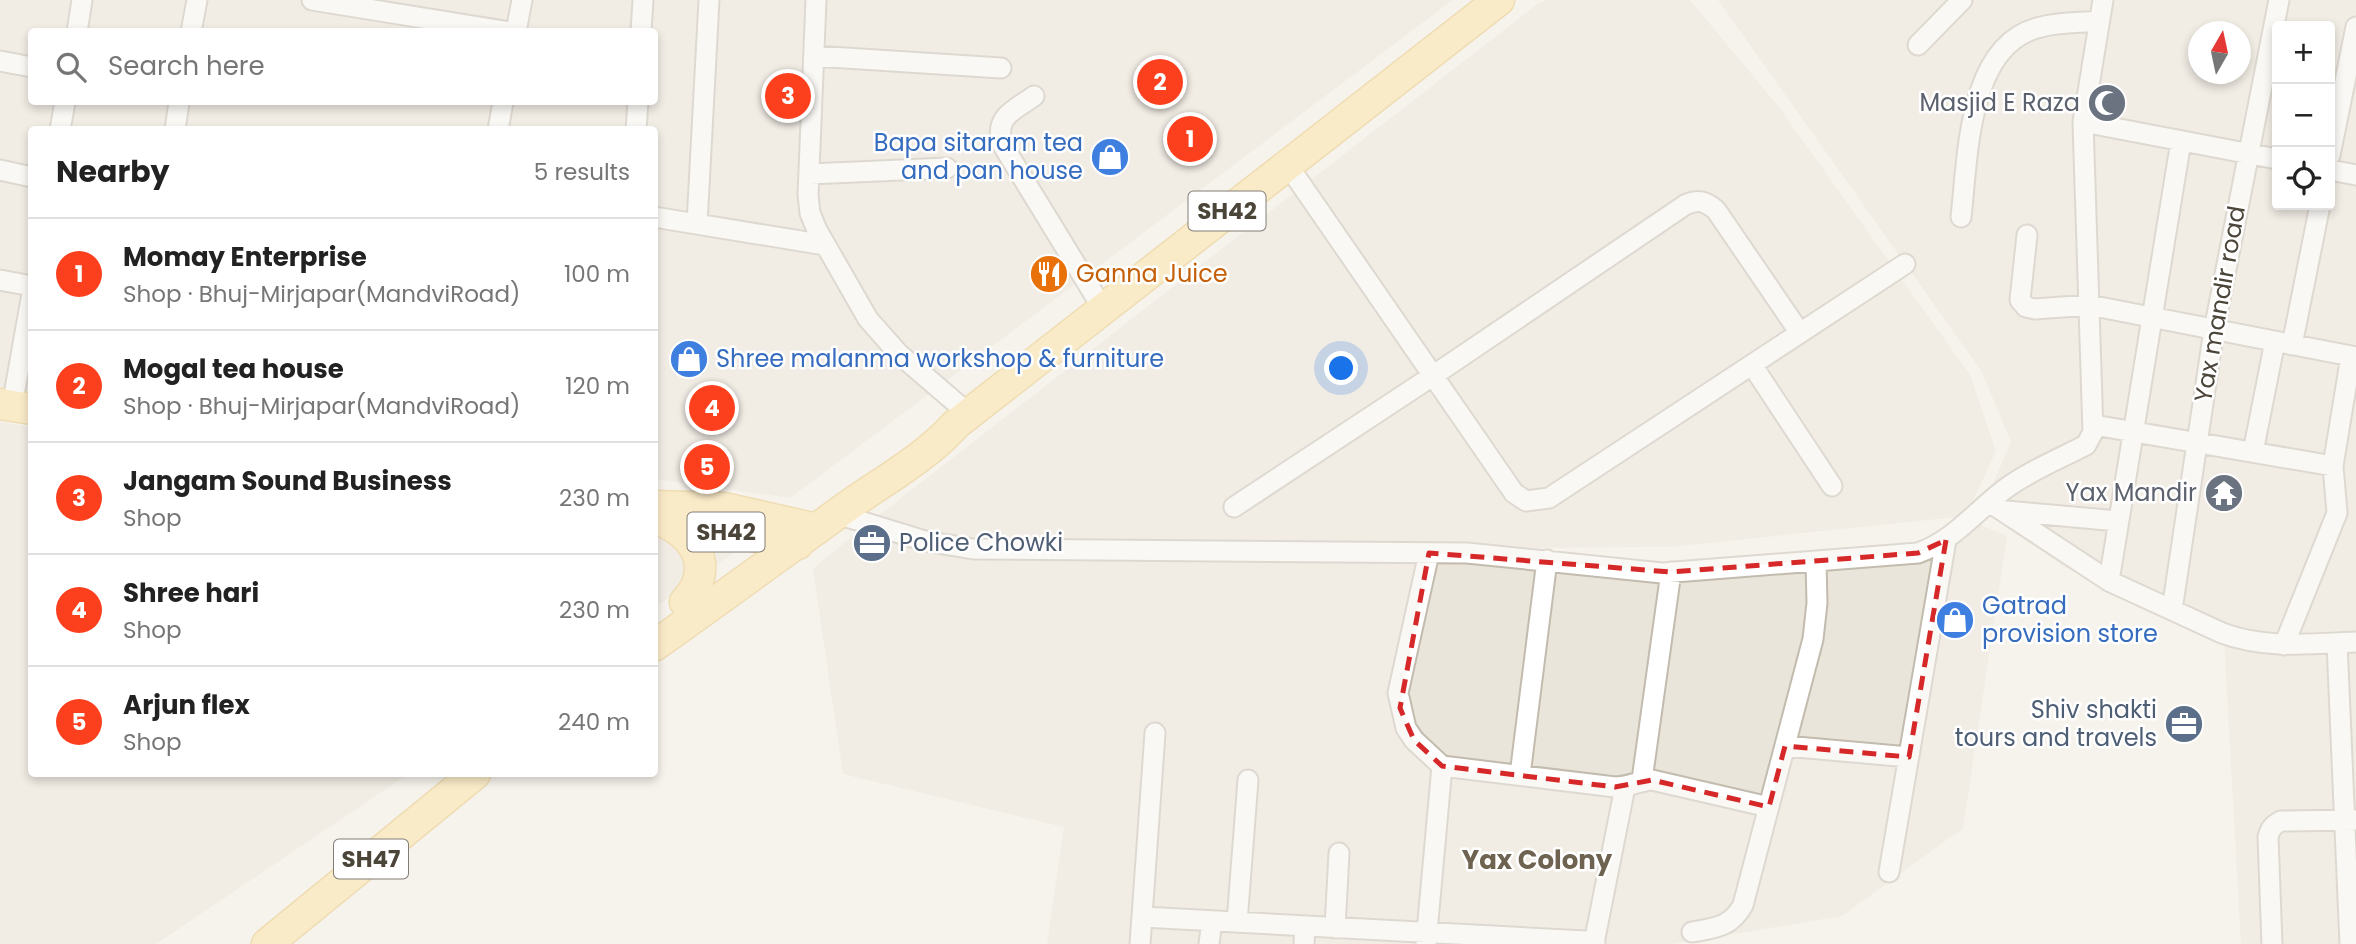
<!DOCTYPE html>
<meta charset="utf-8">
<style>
:root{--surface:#fff;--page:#f6f6f6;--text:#222;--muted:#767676;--line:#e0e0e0;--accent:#fc3f1d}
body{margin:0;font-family:Poppins,sans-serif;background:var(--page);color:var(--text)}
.controls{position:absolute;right:21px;top:21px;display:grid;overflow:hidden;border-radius:7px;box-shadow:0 4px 10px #0003}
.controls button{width:63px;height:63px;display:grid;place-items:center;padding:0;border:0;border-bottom:2px solid var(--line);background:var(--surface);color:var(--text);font:35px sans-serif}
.compass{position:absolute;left:2188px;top:21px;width:63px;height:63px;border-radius:50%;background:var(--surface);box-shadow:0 4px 10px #0003;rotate:9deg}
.you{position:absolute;left:1342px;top:369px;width:24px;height:24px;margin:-18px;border:5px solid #fff;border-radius:50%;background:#1a73e8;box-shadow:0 0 0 10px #1a73e833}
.badge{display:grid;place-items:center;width:46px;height:46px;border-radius:50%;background:var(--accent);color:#fff;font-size:23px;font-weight:700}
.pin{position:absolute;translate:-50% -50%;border:4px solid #fff;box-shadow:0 2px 7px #0006}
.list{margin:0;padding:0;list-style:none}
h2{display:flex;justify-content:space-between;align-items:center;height:91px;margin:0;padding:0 28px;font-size:30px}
h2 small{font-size:23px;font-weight:400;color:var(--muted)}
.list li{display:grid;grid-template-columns:46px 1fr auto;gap:21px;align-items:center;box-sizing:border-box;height:112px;padding:0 28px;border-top:2px solid var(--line)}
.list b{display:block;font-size:26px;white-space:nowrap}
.list p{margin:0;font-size:23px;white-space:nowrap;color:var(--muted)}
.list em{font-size:23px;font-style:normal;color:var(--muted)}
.icon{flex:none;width:38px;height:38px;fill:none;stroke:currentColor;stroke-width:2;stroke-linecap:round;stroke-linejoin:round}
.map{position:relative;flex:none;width:2356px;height:944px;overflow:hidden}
.search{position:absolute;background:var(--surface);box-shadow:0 4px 10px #0003;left:28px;top:28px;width:630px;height:77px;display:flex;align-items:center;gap:18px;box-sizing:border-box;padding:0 24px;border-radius:7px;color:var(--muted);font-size:26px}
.panel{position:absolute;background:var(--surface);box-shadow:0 4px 10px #0003;left:28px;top:126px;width:630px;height:651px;border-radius:7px}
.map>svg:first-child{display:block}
</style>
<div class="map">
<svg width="2356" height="944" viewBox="0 0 2356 944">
<rect width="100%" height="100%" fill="#f6f3ec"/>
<path fill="#eae5da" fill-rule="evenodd" d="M0,0H1453L790,498L655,479L654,130H32L31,391L0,387ZM32,32H654V102H32Z
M1546,0H1690L1778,106L1970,375L1996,451L1966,516L1669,547L983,550L874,519L1535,6Z
M1718,0H2356V944H2241L2223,621L2174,612L2064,567L2000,521L1986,500L2011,442L1982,372ZM2277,26H2330V205H2277ZM2198,32H2240V74H2198Z
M0,422L31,427L32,774H408L156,944H0Z
M655,517L670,520L735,552L655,607Z
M1973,522L2007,536L1963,828L1842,916L1672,944H1047L1064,827L843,774L813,569L861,529L983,557L1434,554L1648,566L1902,556Z"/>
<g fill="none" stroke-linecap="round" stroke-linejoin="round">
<g stroke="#c2bbae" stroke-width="23">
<path id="street" d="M312,0L510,32
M816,0L808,195L810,213L817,230L868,319L899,354L969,414
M77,32L82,0
M191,32L197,0
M516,32L522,0
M641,32L643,0
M1918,45L1962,0
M814,56L1001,68
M0,61L32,67
M1034,96C1015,110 994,116 1002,144L1103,309
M2083,122L2277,159
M60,130L65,102
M175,130L179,102
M498,130L503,102
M636,130L638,102
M2330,155L2356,27
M1287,164L1514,493L1526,501L1549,498L1905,264
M0,170L32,177
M2330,170L2356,175
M809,174L947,168
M654,217L825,245
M1961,217C1968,158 1967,43 2041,27C2059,22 2080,23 2099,21
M697,224L709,0
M2027,235L2020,300L2026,307L2035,309L2089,305L2356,357
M0,280L32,286
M2292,345L2320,205
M1752,365L1832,486
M12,406L32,294
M2094,425L2333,466
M2253,452L2275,341
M1989,502L2109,581L2222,633C2265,649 2310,644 2356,642
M1234,507L1434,375L1685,205C1698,199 1705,201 1716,210L1800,333
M2006,511L2118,521
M837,514L925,541L973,549L1467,553L1662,573L1918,553C1953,541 1976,511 2005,489C2029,471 2059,459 2086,445L2093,432L2083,122L2103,0
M1429,553L1398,693L1406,728L1414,740L1442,766L1615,787C1628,787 1639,781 1652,780L1769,807
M2109,581L2181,141
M2172,610L2214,330L2279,0
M2337,643L2350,944
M2284,645L2337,513L2333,466L2351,356
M1785,746L1909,757
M1520,775L1547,560
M1642,780L1671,572
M1889,872L1946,540
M1143,917L1585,941L1595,944
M1237,922L1248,780
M1335,928L1339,853
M1692,932C1715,928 1731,927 1743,905L1813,639L1817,603L1816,562
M1426,943L1442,766
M1594,943L1625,787
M1140,944L1155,733
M1209,944L1212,921
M1304,944L1305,926
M2272,944L2268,837C2270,829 2273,825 2281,821L2355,820"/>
</g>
<g stroke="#e6c16a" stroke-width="33">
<path id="primary" d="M0,404L32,409
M654,506L724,508L817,529
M660,520L798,544
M664,522C688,533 708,555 697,584C695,590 689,597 685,602
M654,646C716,602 776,558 837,514C877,484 923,461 956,424L1499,0
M267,944L475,774"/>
</g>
<use href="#street" stroke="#fff" stroke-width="19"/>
<use href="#primary" stroke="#ffe39c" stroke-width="30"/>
</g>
<path d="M0 0H2356V944H0ZM1946,540L1909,757L1785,746L1769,807L1652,780L1615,787L1442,766L1414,740L1400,708L1429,553L1671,572L1918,553Z" fill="#f6f3ec" fill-opacity=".55" fill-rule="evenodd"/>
<path fill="none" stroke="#d62828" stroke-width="5" stroke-dasharray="14 9" stroke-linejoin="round" d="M1946,540L1909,757L1785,746L1769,807L1652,780L1615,787L1442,766L1414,740L1400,708L1429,553L1671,572L1918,553Z"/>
<defs>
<g id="mosque-disc" transform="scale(2.0125)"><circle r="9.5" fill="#6b7280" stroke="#fff"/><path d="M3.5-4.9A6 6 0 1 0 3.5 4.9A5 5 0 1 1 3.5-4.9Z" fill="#fff"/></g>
<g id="shop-disc" transform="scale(2.0125)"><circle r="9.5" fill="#3f7fe0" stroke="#fff"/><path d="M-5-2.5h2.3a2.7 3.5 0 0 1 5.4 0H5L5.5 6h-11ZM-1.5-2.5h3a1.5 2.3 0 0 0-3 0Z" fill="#fff"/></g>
<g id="restaurant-disc" transform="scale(2.0125)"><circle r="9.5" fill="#e8710a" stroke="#fff"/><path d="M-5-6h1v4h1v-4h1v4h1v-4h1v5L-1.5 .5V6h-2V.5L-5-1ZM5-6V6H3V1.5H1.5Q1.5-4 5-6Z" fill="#fff"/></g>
<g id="temple-disc" transform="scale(2.0125)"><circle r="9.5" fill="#6b7280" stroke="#fff"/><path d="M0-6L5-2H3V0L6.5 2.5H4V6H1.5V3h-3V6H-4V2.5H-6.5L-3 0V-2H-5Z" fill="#fff"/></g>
<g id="office-disc" transform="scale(2.0125)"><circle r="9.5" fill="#5c6f8a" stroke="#fff"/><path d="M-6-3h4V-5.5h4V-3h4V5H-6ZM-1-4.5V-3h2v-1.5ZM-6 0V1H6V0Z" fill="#fff"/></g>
</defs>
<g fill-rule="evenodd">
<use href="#mosque-disc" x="2107" y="103"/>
<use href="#shop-disc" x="1110" y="157"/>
<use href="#restaurant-disc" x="1049" y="274"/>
<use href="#shop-disc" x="689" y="359"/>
<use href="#temple-disc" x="2224" y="493"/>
<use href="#office-disc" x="872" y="543"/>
<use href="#shop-disc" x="1955" y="620"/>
<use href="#office-disc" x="2184" y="724"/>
</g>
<g text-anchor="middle" stroke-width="5" stroke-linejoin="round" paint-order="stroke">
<g fill="#fff" stroke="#817c74" stroke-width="2">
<rect x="1188.5" y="191.5" width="77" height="39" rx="5"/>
<rect x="687.5" y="512.5" width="77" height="39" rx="5"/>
<rect x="334" y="839.5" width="74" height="39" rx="5"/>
</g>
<g font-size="23" font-weight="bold" fill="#4b4439">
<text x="1227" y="219">SH42</text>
<text x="726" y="540">SH42</text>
<text x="371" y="867">SH47</text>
</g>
<g font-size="24" fill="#5b616d" stroke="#fff" text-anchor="end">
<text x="2080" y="111">Masjid E Raza</text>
<text x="2197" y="501">Yax Mandir</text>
</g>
<g font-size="24" fill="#366cbe" stroke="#fff" text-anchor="start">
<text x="1083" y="151" text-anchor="end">Bapa sitaram tea<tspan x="1083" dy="28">and pan house</tspan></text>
<text x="716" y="367">Shree malanma workshop &amp; furniture</text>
<text x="1982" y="614">Gatrad<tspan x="1982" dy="28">provision store</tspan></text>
</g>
<g font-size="24" fill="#c56008" stroke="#fff" text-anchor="start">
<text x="1076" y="282">Ganna Juice</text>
</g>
<g font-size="24" fill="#4b4439" stroke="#fff">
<text transform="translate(2220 304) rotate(-80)" y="8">Yax mandir road</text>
</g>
<g font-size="24" fill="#4e5e75" stroke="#fff" text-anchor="start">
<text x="899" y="551">Police Chowki</text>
<text x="2157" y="718" text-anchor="end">Shiv shakti<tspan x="2157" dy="28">tours and travels</tspan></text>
</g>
<g font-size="26" font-weight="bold" fill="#6e6250" stroke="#fff">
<text x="1537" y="869">Yax Colony</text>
</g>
</g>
</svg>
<div class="controls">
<button>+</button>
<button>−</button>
<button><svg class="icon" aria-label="locate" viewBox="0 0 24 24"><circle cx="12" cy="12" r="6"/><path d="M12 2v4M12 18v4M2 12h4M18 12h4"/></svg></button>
</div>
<svg class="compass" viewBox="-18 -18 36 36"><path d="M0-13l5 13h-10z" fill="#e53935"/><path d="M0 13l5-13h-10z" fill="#767676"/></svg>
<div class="you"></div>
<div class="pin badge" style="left:1190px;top:139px">1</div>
<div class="pin badge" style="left:1160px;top:82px">2</div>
<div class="pin badge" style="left:788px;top:96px">3</div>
<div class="pin badge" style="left:712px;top:408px">4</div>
<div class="pin badge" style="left:707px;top:467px">5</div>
<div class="search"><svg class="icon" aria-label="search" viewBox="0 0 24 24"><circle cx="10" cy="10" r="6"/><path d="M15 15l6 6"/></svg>Search here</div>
<section class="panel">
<h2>Nearby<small>5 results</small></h2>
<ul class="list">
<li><span class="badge">1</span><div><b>Momay Enterprise</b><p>Shop · Bhuj-Mirjapar(MandviRoad)</p></div><em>100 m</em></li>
<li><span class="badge">2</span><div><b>Mogal tea house</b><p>Shop · Bhuj-Mirjapar(MandviRoad)</p></div><em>120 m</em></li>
<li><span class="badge">3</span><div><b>Jangam Sound Business</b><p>Shop</p></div><em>230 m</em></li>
<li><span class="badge">4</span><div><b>Shree hari</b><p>Shop</p></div><em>230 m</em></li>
<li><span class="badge">5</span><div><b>Arjun flex</b><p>Shop</p></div><em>240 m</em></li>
</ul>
</section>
</div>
